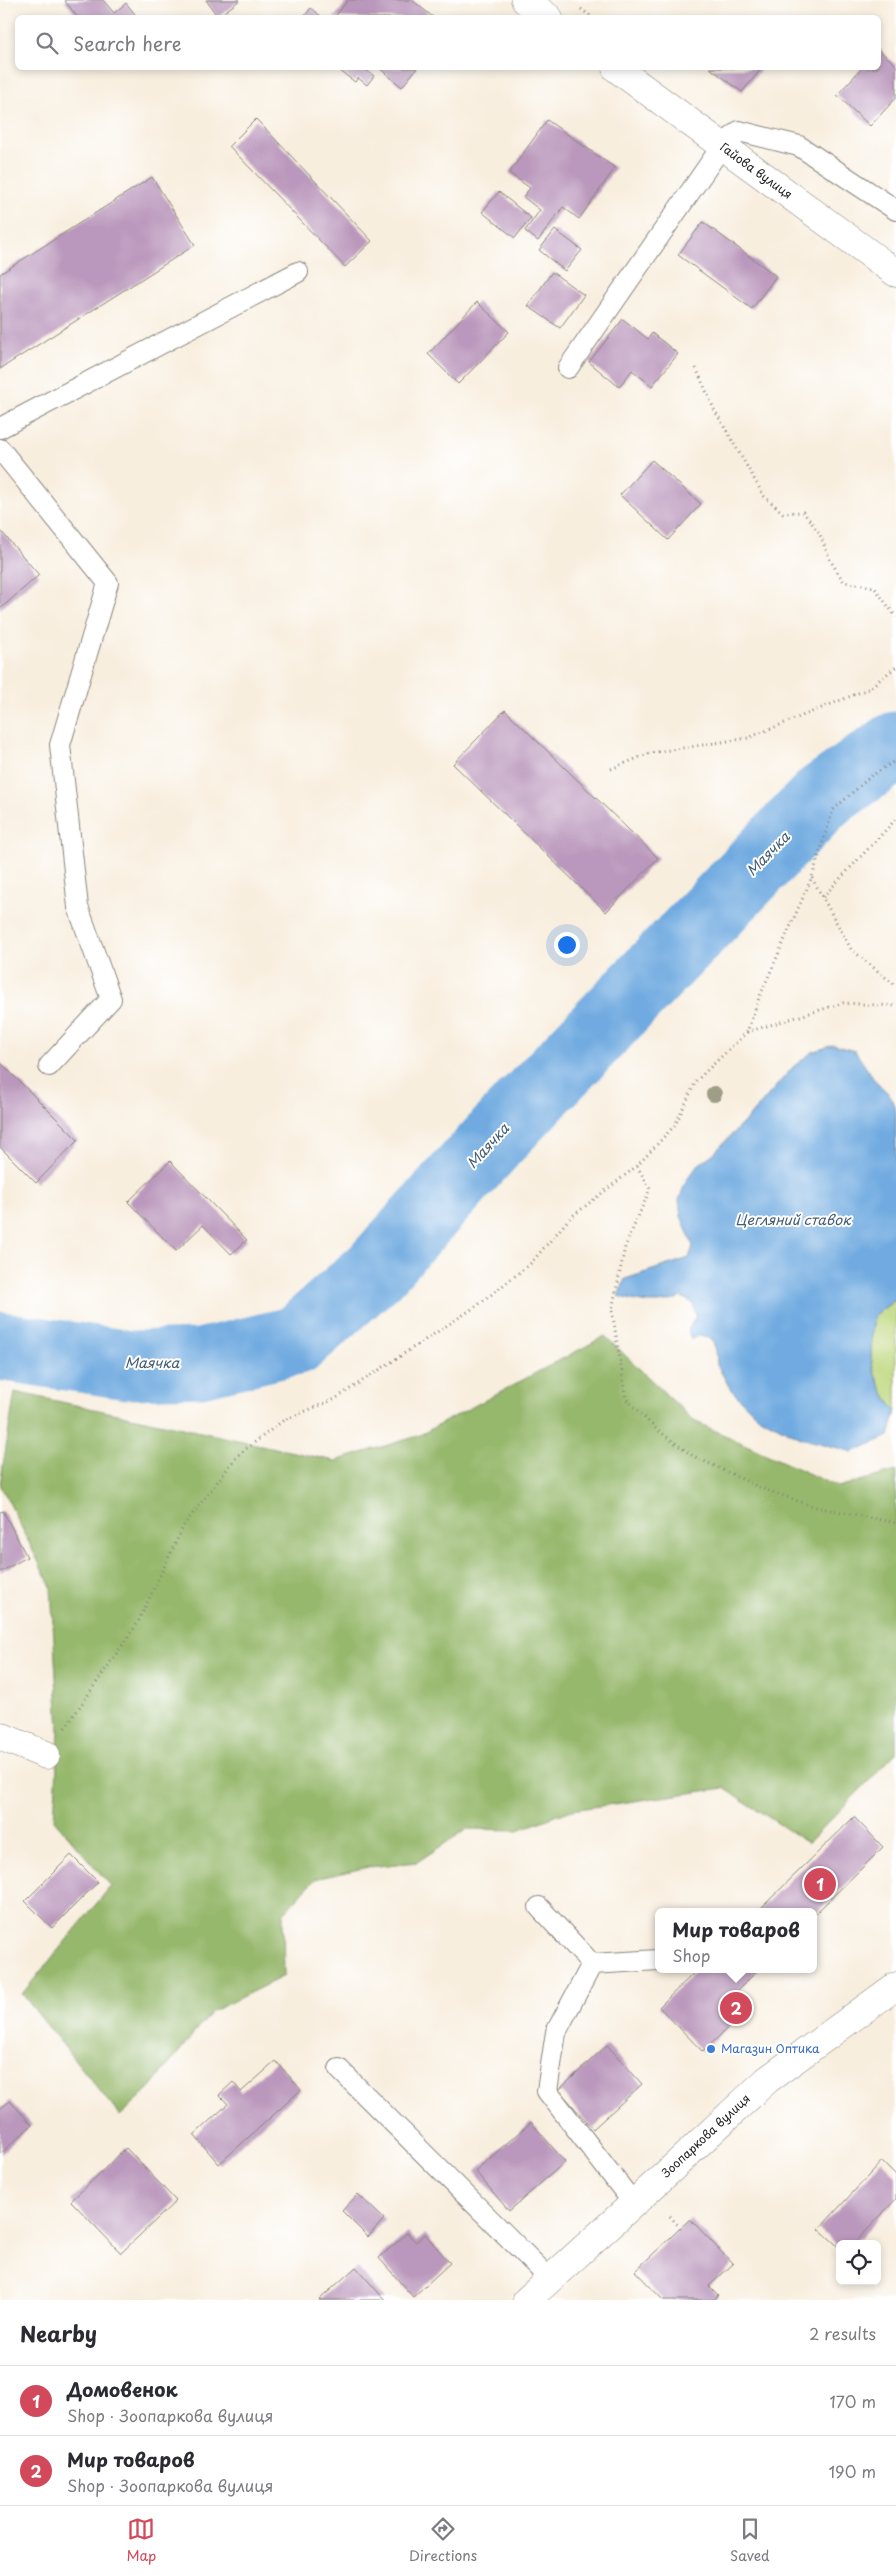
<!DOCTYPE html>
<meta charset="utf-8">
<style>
:root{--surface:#fff;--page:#f7f7f7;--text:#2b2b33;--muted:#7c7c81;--line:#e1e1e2;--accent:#d1495b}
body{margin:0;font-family:"Playpen Sans",sans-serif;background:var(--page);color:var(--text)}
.controls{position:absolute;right:15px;bottom:15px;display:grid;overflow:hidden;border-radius:8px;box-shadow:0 2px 8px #0003}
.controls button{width:45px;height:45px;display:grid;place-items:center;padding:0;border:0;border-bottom:1px solid var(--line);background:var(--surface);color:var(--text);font:25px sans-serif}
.you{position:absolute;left:566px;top:944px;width:18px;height:18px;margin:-12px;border:4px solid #fff;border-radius:50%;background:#1a73e8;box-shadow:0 0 0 8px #1a73e833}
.badge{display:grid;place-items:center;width:32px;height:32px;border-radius:50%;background:var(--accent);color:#fff;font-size:16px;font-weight:700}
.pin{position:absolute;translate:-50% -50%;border:2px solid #fff;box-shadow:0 1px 5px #0006}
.popup{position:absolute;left:655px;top:1908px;width:162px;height:65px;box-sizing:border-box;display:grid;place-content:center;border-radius:8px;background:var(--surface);filter:drop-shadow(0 1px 4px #0005);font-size:16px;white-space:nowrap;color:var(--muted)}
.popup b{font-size:19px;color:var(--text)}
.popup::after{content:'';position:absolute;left:50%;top:100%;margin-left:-10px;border:10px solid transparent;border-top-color:var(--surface)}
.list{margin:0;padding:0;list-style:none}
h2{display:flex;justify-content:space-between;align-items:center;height:65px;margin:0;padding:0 20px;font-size:21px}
h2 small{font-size:16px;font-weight:400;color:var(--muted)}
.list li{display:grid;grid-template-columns:32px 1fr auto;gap:15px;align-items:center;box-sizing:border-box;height:70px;padding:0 20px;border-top:1px solid var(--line)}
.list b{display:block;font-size:19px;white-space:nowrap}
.list p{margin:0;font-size:16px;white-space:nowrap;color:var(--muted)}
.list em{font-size:16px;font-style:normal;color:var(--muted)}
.icon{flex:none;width:28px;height:28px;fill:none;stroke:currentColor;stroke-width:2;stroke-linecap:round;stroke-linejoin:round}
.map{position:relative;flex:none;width:896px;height:2300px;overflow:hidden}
.search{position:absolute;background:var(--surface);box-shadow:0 2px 8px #0003;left:15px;right:15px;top:15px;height:55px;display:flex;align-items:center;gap:12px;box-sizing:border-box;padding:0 18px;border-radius:8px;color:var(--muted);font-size:19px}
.sheet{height:205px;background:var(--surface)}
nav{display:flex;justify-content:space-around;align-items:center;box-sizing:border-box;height:70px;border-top:1px solid var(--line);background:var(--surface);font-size:14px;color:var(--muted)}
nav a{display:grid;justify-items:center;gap:2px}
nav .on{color:var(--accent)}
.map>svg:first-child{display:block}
</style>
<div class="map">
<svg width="896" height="2300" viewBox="0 0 896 2300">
<rect width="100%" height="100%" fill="#fff"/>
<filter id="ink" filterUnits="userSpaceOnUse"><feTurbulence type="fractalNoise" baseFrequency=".02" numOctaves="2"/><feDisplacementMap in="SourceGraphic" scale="10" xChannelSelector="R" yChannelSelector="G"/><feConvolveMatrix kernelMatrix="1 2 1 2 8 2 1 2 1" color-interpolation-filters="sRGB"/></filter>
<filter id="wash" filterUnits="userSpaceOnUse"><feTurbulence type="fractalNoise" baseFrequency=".0096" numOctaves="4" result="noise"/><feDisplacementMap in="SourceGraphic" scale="20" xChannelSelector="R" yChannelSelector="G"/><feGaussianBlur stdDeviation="1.12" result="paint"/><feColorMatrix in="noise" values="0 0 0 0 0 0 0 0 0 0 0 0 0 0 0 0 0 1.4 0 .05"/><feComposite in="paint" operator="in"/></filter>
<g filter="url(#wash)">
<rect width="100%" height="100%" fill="#f8eede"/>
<path fill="#bdd77c" stroke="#6c7a4c" d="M896,1299V1411C869,1372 868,1362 874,1316Z"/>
<path fill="#96b86c" stroke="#596a44" d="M605,1336L694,1421L838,1487L896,1471V1753L808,1843L724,1788L572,1810L518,1830L467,1829L417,1862L368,1867L315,1879L283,1914L284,1976L211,2012L150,2088L120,2116L22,1994L111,1886L54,1820L59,1731L51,1587L0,1484L15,1392L335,1461L418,1436Z"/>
<path fill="#70aae0" stroke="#46637e" d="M833,1045L855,1051L873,1078L890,1095L896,1111V1299L874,1316C868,1362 869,1373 896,1411L889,1436L853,1452L801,1438L756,1415L731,1390L717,1365L716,1350L712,1340L701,1335L691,1339L688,1330L696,1316L693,1303L681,1297C660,1307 640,1303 618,1296L625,1279L689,1258L693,1246L681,1216L679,1200L686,1181L698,1165L714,1153L751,1115L793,1067L812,1052Z"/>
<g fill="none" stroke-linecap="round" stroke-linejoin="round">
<path stroke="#70aae0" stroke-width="69" d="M0,1346L129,1365L200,1363L297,1340L375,1271L514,1118L823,797L896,746"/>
</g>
<g id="blocks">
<path fill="#ba97bc" d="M67,0H103L114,13L126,3L138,18H78L65,1Z
M206,0H240L218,17Z
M348,0H412L434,18H334Z
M311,8L323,18H303Z
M878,49L896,65V98L870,126L837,95L862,68H878Z
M336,68H363L374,76L367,85L358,78L355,82Z
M379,68H417L402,87Z
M710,68H762L742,92Z
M256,119L372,241L345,267L229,146Z
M547,120L615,168L579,219L563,207L538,241L525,231L540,210L523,197L530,188L509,173Z
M152,177L195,245L0,369V274Z
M499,192L531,218L515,238L482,212Z
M703,222L776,276L752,309L678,255Z
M555,230L582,250L565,271L539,250Z
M552,272L584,295L560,328L528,306Z
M477,302L509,332L458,384L428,354Z
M623,319L648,339L652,333L678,354L652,386L632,370L619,387L589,362Z
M652,460L701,504L668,540L620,495Z
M0,530L39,575L0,609Z
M505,710L658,858L606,912L453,764Z
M0,1062L78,1140L36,1183L0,1147Z
M170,1161L247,1240L231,1254L203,1225L176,1251L128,1202Z
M3,1511L27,1557L0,1572V1512Z
M854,1817L883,1847L870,1860L814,1915V1912H757Z
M71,1855L98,1882L52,1928L25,1901Z
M698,1969H759L734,1994L748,2008L703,2052L659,2007Z
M607,2045L642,2084L593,2129L559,2090Z
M276,2061L301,2090L219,2164L194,2135L228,2104L219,2095L233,2082L241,2092Z
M10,2101L32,2125L0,2154V2109Z
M531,2122L565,2162L509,2211L475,2171Z
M126,2148L176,2201L121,2253L71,2201Z
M882,2161L896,2175V2199L854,2244H840V2248L819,2229Z
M358,2194L384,2219L368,2237L342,2211Z
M690,2219L733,2264L709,2286L718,2295L714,2300H663L635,2271Z
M407,2233L416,2242L425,2234L450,2263L413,2297L379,2258Z
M356,2267L385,2300H319Z"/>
</g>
</g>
<g filter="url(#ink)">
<use href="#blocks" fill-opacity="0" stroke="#8a857d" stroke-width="1"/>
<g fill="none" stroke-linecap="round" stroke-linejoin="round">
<g stroke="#8a857d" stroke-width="22">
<path id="service" d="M568,368L722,146L739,131L799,146L896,210
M0,428L298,272
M0,449L108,583L60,745L78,907L111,999L49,1066
M539,1907L592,1964
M339,2069L550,2279
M634,2204L547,2091L556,2032L592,1964L658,1960"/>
</g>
<g stroke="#8a857d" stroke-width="29">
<path id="minor" d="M0,1736L46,1755
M527,2300L666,2174L767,2080L896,1986"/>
</g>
<g stroke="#8a857d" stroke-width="29">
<path id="primary" d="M525,0L549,18
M616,68L896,273"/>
</g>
<path stroke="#8a857d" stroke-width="3" stroke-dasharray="1 4" stroke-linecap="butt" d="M581,9L593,18
M696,368L714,409L764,496L783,513L803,512L819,532L830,560L844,582L874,587L896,617
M611,769L650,753L748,738L868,689L896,667
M812,878L851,949L896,986
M823,897L896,819
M747,1032L843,1003L896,1006
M637,1166L650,1189L625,1247L612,1310L626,1399L656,1429L693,1456L761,1488L812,1506L896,1523
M65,1728L137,1624L184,1525L238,1455L284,1420L335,1399L478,1305L530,1264L570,1218L637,1166L675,1125L696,1081L747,1032L759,998L812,877L833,810L871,776L896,760
M670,2216L680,2228"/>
<use href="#service" stroke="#fff" stroke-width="20"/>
<use href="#minor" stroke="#fff" stroke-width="28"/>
<use href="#primary" stroke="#fff" stroke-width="28"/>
</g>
<circle fill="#9e9e86" cx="714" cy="1094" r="8"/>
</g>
<circle fill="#3f7fe0" stroke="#fff" stroke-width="2" cx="711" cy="2049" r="5"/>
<g text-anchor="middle" stroke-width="4" stroke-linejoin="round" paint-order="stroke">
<g font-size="12" fill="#1c1c1c" stroke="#fff">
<text transform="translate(756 171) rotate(36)" y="4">Гайова вулиця</text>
<text transform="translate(706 2136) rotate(-43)" y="4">Зоопаркова вулиця</text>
</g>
<g font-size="12" fill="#366cbe" stroke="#fff" text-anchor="start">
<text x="721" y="2053">Магазин Оптика</text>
</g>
<g font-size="14" font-style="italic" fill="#425c74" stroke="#fff">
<text transform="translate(768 854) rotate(-46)" y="5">Маячка</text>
<text transform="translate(488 1146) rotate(-48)" y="5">Маячка</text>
<text x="793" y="1225">Цегляний ставок</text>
<text x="152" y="1368">Маячка</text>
</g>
</g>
</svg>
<div class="controls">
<button><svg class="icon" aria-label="locate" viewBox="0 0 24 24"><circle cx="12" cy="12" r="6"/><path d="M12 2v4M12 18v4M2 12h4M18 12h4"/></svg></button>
</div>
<div class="you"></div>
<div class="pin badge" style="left:820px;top:1884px">1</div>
<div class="pin badge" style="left:736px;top:2008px">2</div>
<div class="popup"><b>Мир товаров</b>Shop</div>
<div class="search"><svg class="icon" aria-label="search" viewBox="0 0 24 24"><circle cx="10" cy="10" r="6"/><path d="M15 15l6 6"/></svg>Search here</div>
</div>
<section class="sheet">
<h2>Nearby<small>2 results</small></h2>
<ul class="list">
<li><span class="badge">1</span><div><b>Домовенок</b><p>Shop · Зоопаркова вулиця</p></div><em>170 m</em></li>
<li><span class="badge">2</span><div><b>Мир товаров</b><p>Shop · Зоопаркова вулиця</p></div><em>190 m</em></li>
</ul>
</section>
<nav>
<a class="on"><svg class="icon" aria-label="map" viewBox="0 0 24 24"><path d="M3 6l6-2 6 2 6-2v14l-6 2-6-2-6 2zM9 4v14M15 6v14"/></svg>Map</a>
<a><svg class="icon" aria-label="directions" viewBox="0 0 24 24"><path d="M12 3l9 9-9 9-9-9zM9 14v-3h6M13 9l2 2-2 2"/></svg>Directions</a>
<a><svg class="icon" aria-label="saved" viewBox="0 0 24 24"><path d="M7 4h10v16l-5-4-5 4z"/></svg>Saved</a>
</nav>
